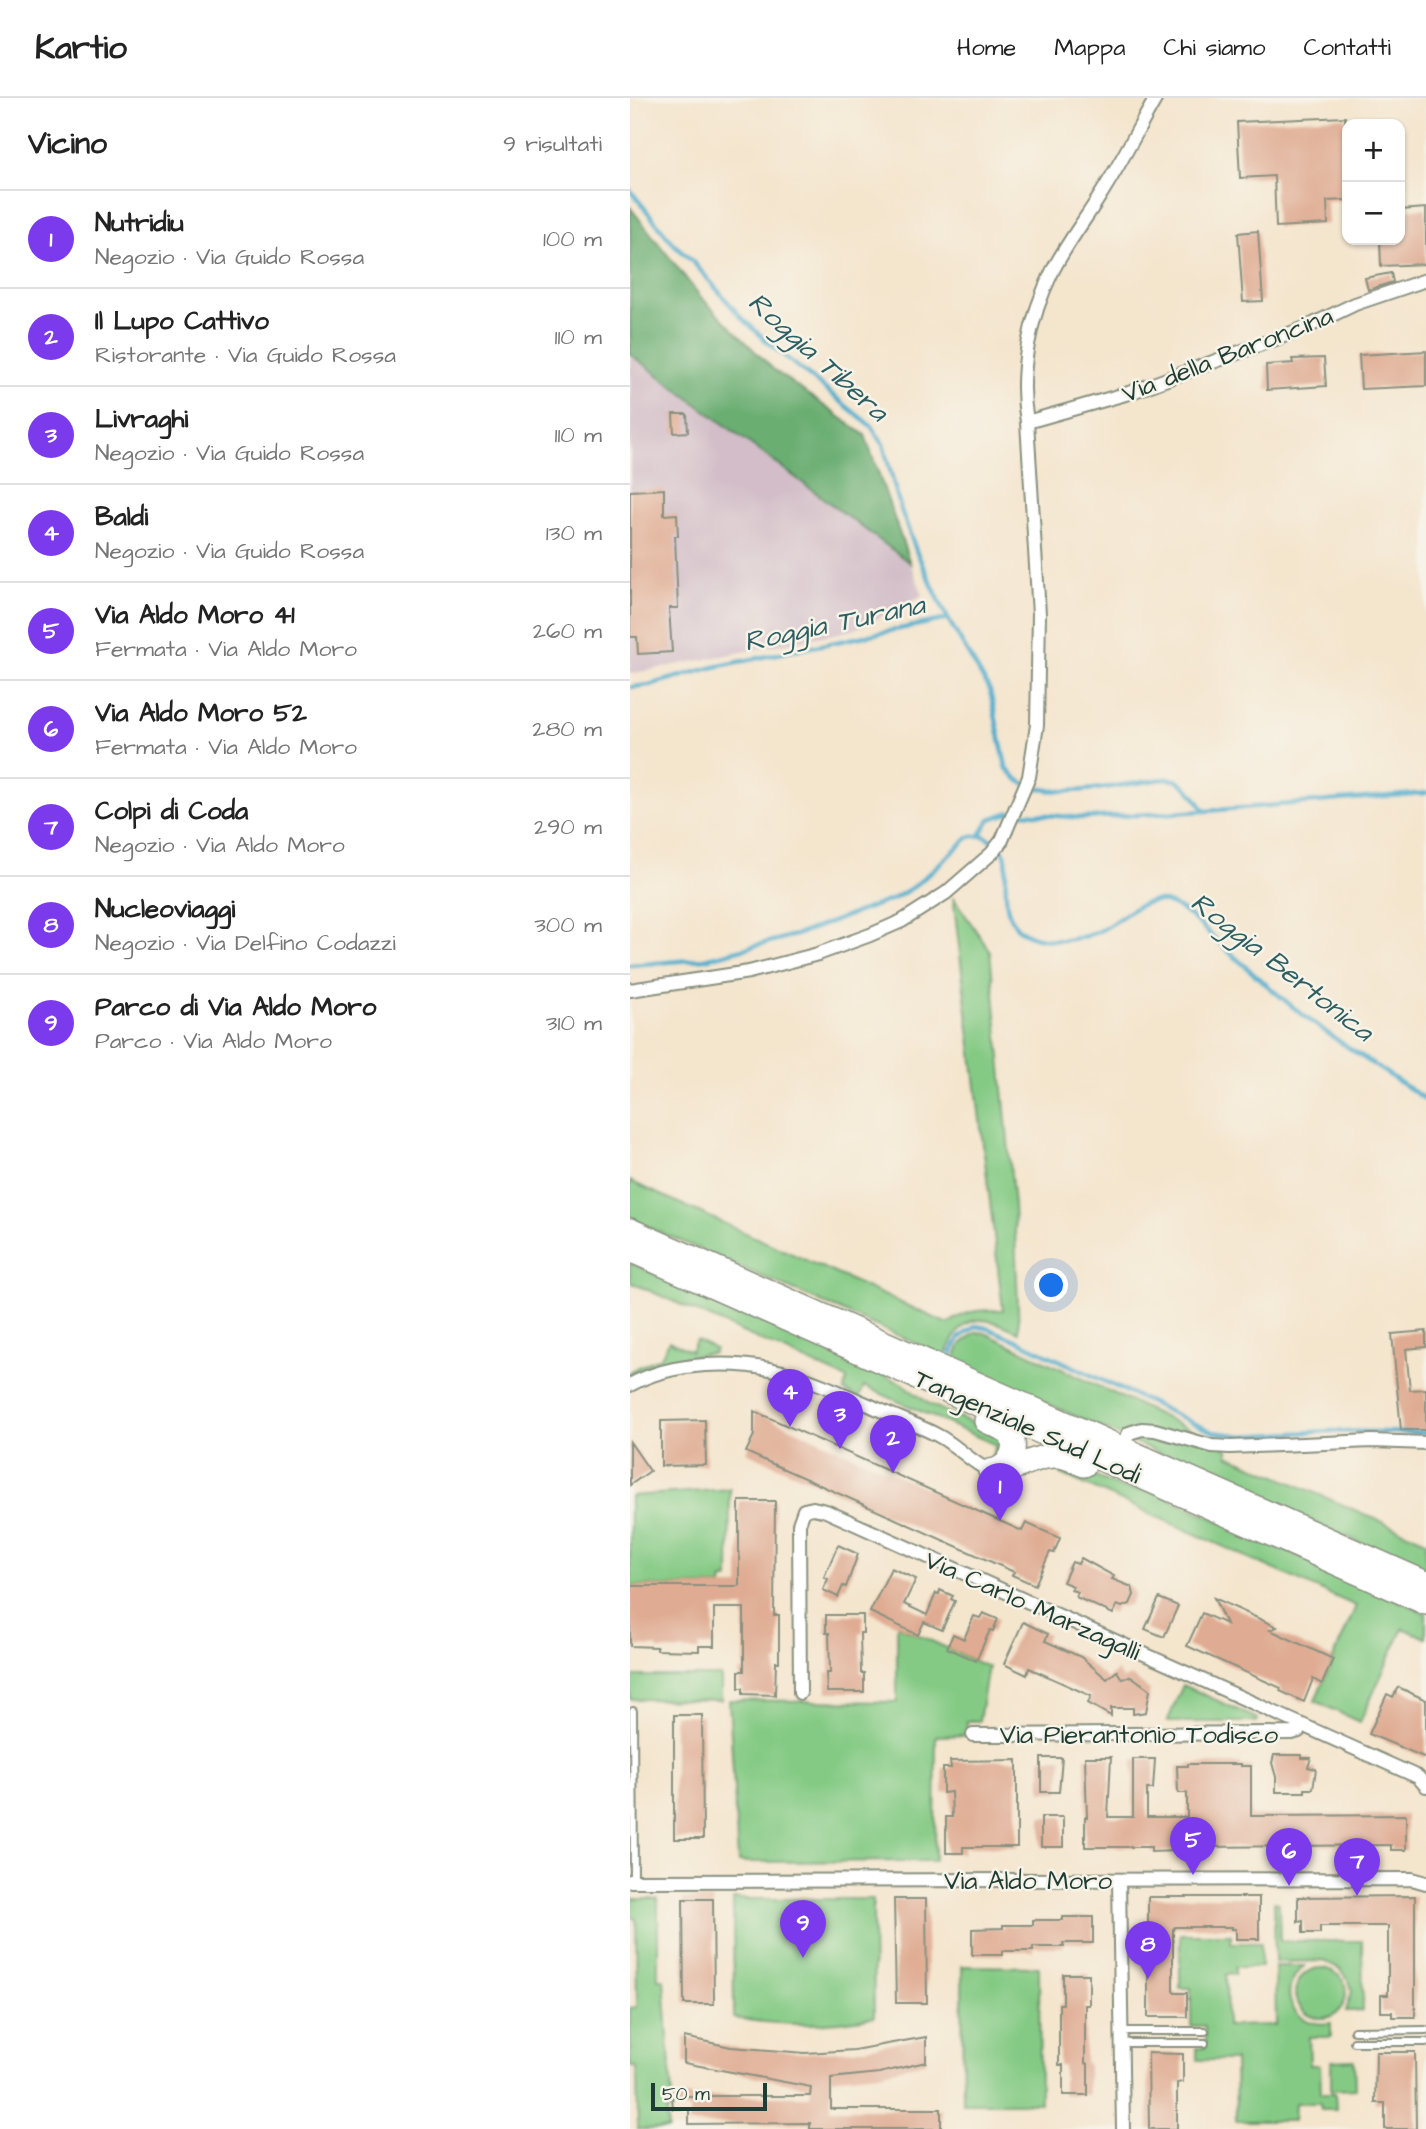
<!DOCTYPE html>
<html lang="it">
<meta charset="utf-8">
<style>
:root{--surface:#fff;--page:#f2f2f2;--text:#222;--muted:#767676;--line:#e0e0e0;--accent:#7c3aed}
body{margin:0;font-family:"Architects Daughter",sans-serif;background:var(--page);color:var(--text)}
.controls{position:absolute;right:21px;top:21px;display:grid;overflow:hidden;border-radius:14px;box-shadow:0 2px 5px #0004}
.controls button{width:63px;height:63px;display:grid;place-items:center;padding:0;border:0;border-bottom:2px solid var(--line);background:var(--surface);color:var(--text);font:35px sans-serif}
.scale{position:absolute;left:21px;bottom:18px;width:116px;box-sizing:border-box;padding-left:7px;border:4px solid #1f3d34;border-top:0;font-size:19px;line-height:24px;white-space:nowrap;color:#1f3d34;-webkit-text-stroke:5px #f7f3e8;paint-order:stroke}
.you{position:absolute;left:422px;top:1188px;width:24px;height:24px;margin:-18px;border:5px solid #fff;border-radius:50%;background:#1a73e8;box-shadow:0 0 0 10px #1a73e833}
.badge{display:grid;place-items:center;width:46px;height:46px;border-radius:50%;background:var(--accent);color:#fff;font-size:23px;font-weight:700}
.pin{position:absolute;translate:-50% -58px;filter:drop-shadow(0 2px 4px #0008)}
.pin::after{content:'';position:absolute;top:37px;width:24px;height:21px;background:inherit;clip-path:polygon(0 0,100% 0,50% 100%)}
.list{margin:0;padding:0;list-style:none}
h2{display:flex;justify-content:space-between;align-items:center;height:91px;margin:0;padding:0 28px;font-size:30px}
h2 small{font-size:23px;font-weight:400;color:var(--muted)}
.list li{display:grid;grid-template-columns:46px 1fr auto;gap:21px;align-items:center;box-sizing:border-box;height:98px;padding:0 28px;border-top:2px solid var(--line)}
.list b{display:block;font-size:26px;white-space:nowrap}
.list p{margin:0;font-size:23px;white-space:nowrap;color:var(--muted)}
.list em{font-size:23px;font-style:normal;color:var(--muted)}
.map{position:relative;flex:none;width:796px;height:2031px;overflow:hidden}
header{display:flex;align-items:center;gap:42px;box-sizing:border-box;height:98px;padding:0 35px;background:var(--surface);border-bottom:2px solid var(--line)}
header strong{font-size:33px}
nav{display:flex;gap:38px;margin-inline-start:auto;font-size:24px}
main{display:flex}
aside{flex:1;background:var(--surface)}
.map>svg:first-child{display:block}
</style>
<header>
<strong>Kartio</strong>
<nav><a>Home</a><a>Mappa</a><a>Chi siamo</a><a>Contatti</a></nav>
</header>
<main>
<aside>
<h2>Vicino<small>9 risultati</small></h2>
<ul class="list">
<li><span class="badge">1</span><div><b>Nutridiu</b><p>Negozio · Via Guido Rossa</p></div><em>100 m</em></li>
<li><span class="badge">2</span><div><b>Il Lupo Cattivo</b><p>Ristorante · Via Guido Rossa</p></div><em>110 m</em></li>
<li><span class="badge">3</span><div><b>Livraghi</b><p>Negozio · Via Guido Rossa</p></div><em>110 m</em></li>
<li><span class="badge">4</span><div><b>Baldi</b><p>Negozio · Via Guido Rossa</p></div><em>130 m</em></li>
<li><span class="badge">5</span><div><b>Via Aldo Moro 41</b><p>Fermata · Via Aldo Moro</p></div><em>260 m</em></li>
<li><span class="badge">6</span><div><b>Via Aldo Moro 52</b><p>Fermata · Via Aldo Moro</p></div><em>280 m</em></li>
<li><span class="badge">7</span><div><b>Colpi di Coda</b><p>Negozio · Via Aldo Moro</p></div><em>290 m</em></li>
<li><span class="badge">8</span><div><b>Nucleoviaggi</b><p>Negozio · Via Delfino Codazzi</p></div><em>300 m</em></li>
<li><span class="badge">9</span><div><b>Parco di Via Aldo Moro</b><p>Parco · Via Aldo Moro</p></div><em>310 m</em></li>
</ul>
</aside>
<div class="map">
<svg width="796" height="2031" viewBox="0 0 796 2031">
<rect width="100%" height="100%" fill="#f7f3e8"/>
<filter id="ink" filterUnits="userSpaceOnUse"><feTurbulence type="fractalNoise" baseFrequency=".0143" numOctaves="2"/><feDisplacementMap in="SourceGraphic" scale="14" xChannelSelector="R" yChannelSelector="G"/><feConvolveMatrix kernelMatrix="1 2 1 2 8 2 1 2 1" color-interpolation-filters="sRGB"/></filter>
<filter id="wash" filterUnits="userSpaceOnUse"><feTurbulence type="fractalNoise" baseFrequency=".00686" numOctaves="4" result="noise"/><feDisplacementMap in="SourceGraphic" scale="28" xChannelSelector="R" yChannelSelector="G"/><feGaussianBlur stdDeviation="1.57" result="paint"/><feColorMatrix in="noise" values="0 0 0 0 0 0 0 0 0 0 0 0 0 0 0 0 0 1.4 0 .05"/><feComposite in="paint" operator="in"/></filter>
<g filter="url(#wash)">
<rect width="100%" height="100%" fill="#f4e5cd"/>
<path fill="#d2bdc8" d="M0,256L280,465L293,497L224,532L0,576Z"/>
<path fill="#84ca84" stroke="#52845c" stroke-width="2" d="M323,799L360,853L384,1107L389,1234C348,1215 334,1215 315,1258L0,1121V1083L318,1226C337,1211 350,1212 373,1212Z
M0,1165L271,1285L301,1307L368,1336L375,1354L360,1363L366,1347L234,1288L229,1300L214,1293L217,1281L0,1184Z
M346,1234L355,1235L559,1331L588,1342L598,1352V1357L796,1443V1474L324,1264L331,1246Z
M66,1242L85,1251L83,1255L37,1262L0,1277V1273L31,1259L39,1243L61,1253Z
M423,1368H441L494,1391L522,1393L796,1515V1540L773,1530L730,1624L725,1622L685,1603L726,1508L420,1371Z
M100,1391L99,1481H93L92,1488H0V1398Z
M267,1527L358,1569L349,1623H337V1637L306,1638L305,1763L108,1764L99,1602L267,1604Z
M0,1578H91V1602L0,1601Z
M553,1587L628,1621L627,1624H537Z
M0,1801H28V1881H34L42,1998L43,2011L37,2012L38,2031H8L7,1969L0,1968V1910L7,1909L6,1820H0Z
M103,1801H243L244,1919C195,1928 153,1928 104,1920Z
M644,1804L649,1805V1809L650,1843H732L733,1913H716L722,1893L720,1885L711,1871L693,1863L645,1864Z
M550,1836H601V1845H631V1869H605V1876L596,1877L597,1928L646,1927L645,1868H674C644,1893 663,1931 701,1925V1939H679L680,1967H690L691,1995H705L706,2011H691L690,2005H665L664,2023H606L605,1962H567V1950H575V1928H561V1890H550Z
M332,1868L409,1869L410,2005H333Z
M666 1895a25 25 0 1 1 50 0a25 25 0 1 1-50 0Z
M724,1962L725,1991L701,1992V1963Z"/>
<path fill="#6bae72" stroke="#457653" stroke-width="2" d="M0,109L70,198L144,272L235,337L280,465L0,256Z"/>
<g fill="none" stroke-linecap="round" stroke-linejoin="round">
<path stroke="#4eaccc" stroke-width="4.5" d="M0,92L41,143L64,165L111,219L143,249L241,328L253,346L271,412L287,455L318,521
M2,589L19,587L84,569L318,521L360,593L376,669C400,708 475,689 513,684C523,683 535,679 545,682C558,686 567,703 575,713L796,695
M350,737L360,721L381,714L453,720L574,713
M0,867L75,861L169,836L263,801L285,788L339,739C349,737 355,736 363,744C366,747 372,750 374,754C378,760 376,769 376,775C375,800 374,828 401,838C424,846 452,842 473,831C490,822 508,802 529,803C552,804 580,837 597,852C625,877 652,901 682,924C719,951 758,976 796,1002
M319,1260L329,1240L346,1228L357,1230L386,1242L583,1334L614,1338L700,1333L796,1335"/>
</g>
<g id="blocks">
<path fill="#dfab92" d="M715,19L717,102L697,103L698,126L646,129L644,78L610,80L607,24Z
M796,110V166L751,168L750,142H770V112Z
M628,133L633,203L613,204L608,135Z
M761,175L763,184L738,192L735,180Z
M796,253V288L731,291L729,257Z
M694,260L696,288L637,292L636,267L663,265L662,261Z
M43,316H57L58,334L44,335Z
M34,391V417L47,416L48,438H45L48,510H39L42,554L8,556L7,539H0V393Z
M796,1233V1249L776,1251L780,1292L796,1291V1332H771L762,1236Z
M124,1313L392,1433L396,1425L430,1440L424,1455L420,1454L405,1487L382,1477L384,1474L116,1354L124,1337Z
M75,1322L76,1367L31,1368V1323Z
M0,1344L20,1373L0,1387Z
M109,1403H145L144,1517H149V1564H146L145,1597L113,1596V1590H109V1573H114V1510H84V1548H69V1553L27,1552V1549L0,1548V1488H109Z
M208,1447L228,1456L216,1489L213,1488L208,1499L193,1492L198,1481L194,1479Z
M451,1460L484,1478L482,1481L502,1489L504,1497L500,1506L492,1509L487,1507L483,1516L446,1499L448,1494L441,1492L443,1488L433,1484L442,1464L448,1466Z
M261,1470L286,1481L274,1506L297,1517L306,1495L309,1496L310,1492L323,1498L321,1501L325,1503L312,1532L294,1524L288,1537L240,1514Z
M529,1500L548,1508L534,1539L515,1531Z
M584,1500L647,1529L640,1532L703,1561L692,1586L683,1581L674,1604L650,1593L651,1590L557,1548L572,1515L596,1526Z
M353,1515L368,1521L363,1533L360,1532L346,1563L317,1550L323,1536L334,1541L344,1518L350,1520Z
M196,1517H233V1535H230L231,1575H234V1594H197L196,1575H200L199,1535H196Z
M393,1524L418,1536L415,1543L451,1559L477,1581L487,1573L492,1581L501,1578L520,1592L516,1614L503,1616V1610H481V1618L458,1605L461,1598L399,1570L397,1577L374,1566Z
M768,1589L796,1602V1660L739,1636L757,1596L763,1599Z
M44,1617H72L73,1741H44Z
M644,1657H672V1660H681L678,1669L686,1671L683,1691H675V1694H646V1679L642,1665Z
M455,1659H481L478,1719H503V1661H525L523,1691H517V1719H557V1695H548L547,1668H558V1666H611V1668H621V1718L776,1717V1752H761V1747L572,1749V1752L521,1754V1749H455V1719H457Z
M411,1660H432L429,1694H411Z
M387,1662V1749H333V1755H316V1719H322L321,1694L313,1695V1670H321L320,1663Z
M411,1719H433V1749H411Z
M785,1798V1919H762V1914H751V1897H758V1828H690V1835H673V1823L668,1824V1799Z
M518,1799H629V1841H606V1831H602V1829H545L543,1831V1893L545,1895H557V1919H518Z
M53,1801H83L84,1906H54Z
M264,1801H296L297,1905H266Z
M433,1819H463V1845H433L434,1849H403V1853H373V1857H342V1831L373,1830V1827H403V1822H433Z
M433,1876H459V1907H455V1965L458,1966V1997H433V1967H429V1906H433Z
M54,1939L101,1949L175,1955L224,1952L296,1939V1964L249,1975L201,1980V2011H311V2031H180V2025L59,2026V2011H43L42,1998H180L181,1989L54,1965Z
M746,1954H785L786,2031H755V2005H745Z
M518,1955L553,1956V1984L547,1985V2031H519Z"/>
</g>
</g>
<g filter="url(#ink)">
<use href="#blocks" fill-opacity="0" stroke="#8a9180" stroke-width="2"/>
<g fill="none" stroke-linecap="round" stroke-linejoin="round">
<g stroke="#8a9180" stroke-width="10">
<path id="lane" d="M3,1613L4,1782
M492,1933H575
M724,1933L796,1932
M724,1944H796
M492,1945H575"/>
</g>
<g stroke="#8a9180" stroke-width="16">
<path id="street" d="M397,324L499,295L675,230L725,206L796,182
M0,892L119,874L188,856L240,837L272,823L316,795L362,755L372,742L399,679L407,627L409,516L397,324C388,274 400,219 422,174C437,144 459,117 476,88C494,59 509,29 526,0
M0,1287C43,1263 106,1262 153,1274C186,1283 216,1297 248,1311C267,1320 288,1327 307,1337C327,1347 340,1364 360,1373
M491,1349L499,1335L512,1331L525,1332L582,1348L600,1349L742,1343L796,1345
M170,1595L169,1426L174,1412L183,1410L196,1413L788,1679L796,1688
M343,1637L662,1635L669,1633L672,1628
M489,1782L493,2031
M0,1783L782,1781L796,1785"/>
</g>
<g stroke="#8a9180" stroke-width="26">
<path id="highway" d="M0,1132L796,1485
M0,1152L796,1505
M356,1323L379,1334C390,1350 379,1371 360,1373
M360,1373C387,1375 405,1356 427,1358C436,1358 445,1363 454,1367"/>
</g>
<use href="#lane" stroke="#fff" stroke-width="6"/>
<use href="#street" stroke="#fff" stroke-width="12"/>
<use href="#highway" stroke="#fff" stroke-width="23"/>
</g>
</g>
<g text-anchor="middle" stroke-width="5" stroke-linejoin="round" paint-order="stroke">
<g font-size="26" fill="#1f3d34" stroke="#f7f3e8">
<text transform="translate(597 256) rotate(-21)" y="9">Via della Baroncina</text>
<text transform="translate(398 1328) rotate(24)" y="9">Tangenziale Sud Lodi</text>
<text transform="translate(403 1507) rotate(24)" y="9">Via Carlo Marzagalli</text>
<text x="509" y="1645">Via Pierantonio Todisco</text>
<text x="398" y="1791">Via Aldo Moro</text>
</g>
<g font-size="28" font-style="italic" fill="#2d5e62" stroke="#f7f3e8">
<text transform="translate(189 258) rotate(42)" y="10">Roggia Tibera</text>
<text transform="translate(204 524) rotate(-12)" y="10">Roggia Turana</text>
<text transform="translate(653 868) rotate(38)" y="10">Roggia Bertonica</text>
</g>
</g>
</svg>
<div class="controls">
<button>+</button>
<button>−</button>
</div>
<div class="scale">50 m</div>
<div class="you"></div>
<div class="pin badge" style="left:370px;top:1423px">1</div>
<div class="pin badge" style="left:263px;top:1375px">2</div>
<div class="pin badge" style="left:210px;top:1351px">3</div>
<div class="pin badge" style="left:160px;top:1329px">4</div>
<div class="pin badge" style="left:563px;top:1777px">5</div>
<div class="pin badge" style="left:659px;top:1788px">6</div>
<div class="pin badge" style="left:727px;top:1798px">7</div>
<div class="pin badge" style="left:518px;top:1881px">8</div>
<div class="pin badge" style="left:173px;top:1860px">9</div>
</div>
</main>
